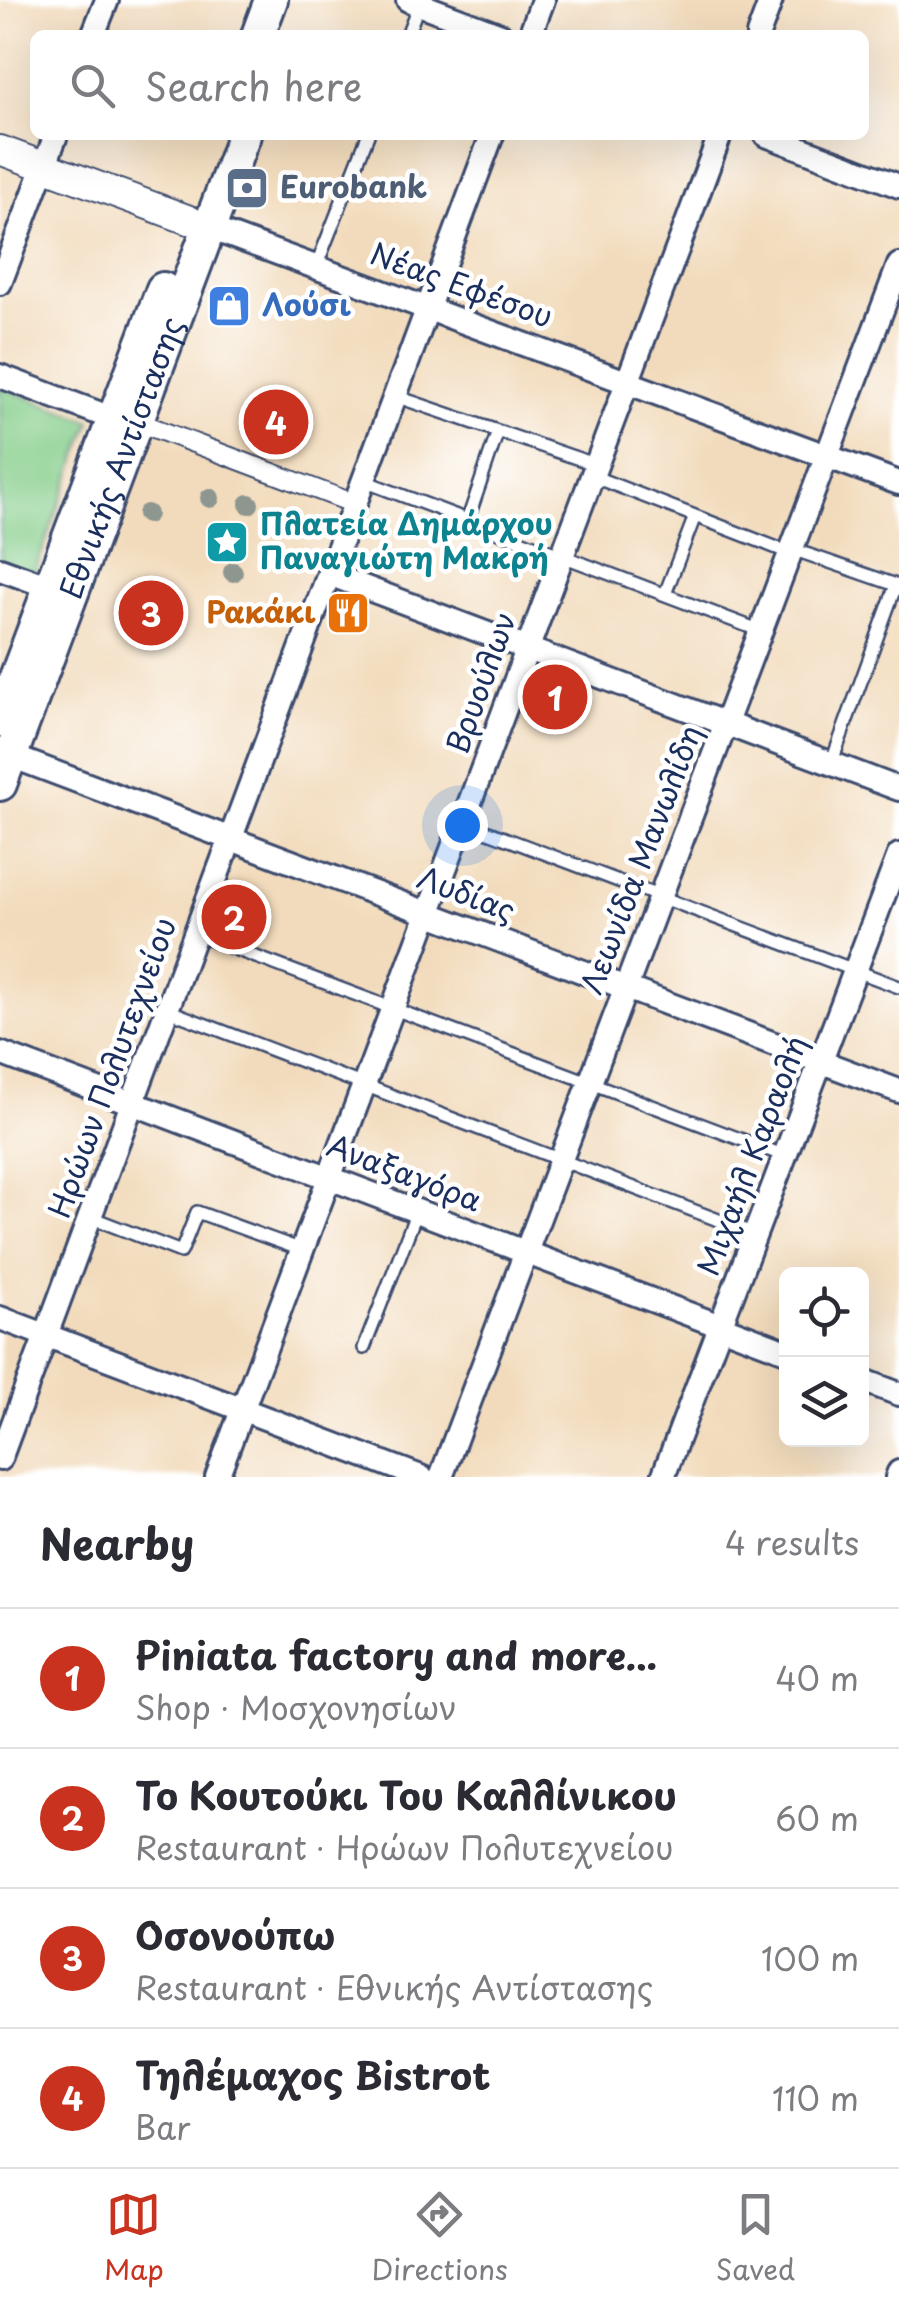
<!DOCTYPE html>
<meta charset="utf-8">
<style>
:root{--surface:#fff;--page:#f7f7f7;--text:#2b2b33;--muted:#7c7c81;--line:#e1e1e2;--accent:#c8321e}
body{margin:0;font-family:"Playpen Sans",sans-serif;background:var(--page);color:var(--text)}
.controls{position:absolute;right:30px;bottom:30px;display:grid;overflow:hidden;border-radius:15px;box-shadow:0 10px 40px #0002}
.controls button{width:90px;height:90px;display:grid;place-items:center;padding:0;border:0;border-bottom:2px solid var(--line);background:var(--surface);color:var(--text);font:50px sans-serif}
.you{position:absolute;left:462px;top:825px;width:35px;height:35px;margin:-25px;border:8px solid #fff;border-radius:50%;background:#1a73e8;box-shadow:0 0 0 15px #1a73e833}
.badge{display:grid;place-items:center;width:65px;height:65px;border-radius:50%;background:var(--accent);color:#fff;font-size:32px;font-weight:700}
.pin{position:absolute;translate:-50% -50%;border:5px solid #fff;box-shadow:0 2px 10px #0006}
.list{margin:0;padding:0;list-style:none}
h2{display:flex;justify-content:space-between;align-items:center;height:130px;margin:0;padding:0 40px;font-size:42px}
h2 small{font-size:32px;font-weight:400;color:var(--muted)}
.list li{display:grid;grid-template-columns:65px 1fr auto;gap:30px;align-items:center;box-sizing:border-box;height:140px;padding:0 40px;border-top:2px solid var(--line)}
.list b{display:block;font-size:38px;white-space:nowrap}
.list p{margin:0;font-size:32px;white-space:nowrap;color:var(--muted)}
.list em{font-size:32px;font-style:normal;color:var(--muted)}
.icon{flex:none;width:55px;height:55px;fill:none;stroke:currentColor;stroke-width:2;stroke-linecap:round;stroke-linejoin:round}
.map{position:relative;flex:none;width:899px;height:1477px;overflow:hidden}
.search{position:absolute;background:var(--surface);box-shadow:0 10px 40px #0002;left:30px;right:30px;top:30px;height:110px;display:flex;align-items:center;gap:25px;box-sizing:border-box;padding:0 35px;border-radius:15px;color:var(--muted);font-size:38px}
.sheet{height:690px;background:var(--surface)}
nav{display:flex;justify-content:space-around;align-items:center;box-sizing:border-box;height:140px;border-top:2px solid var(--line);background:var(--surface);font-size:28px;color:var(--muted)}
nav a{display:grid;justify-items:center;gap:5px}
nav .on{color:var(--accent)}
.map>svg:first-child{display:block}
</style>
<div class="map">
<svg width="899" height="1477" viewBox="0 0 899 1477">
<rect width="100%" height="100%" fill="#fff"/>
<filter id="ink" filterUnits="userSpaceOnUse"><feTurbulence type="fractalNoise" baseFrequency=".01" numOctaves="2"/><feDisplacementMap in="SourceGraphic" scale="20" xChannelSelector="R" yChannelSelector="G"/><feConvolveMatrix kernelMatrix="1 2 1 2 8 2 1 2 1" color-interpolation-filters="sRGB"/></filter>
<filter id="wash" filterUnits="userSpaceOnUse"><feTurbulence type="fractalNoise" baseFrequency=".0048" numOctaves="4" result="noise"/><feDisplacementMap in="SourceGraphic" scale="40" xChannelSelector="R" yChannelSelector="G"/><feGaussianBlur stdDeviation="2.25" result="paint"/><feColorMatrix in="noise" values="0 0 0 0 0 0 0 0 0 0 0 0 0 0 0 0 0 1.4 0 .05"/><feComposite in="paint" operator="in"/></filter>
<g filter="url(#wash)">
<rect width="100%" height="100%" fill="#f2dbbc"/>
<path fill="#84cd89" stroke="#507e74" stroke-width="2.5" d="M0,387L91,421L33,576L0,563Z"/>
</g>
<g filter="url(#ink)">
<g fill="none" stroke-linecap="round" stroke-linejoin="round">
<g stroke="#3b496c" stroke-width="16">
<path id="service" d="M407,35L419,4
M316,267L368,135
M395,396L597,465
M592,476L790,553
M364,481L761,631
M468,519L497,434
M792,549L899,586
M665,594L695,516
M831,764L896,585
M462,822L899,987
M195,934L785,1156
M167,1010L755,1234
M90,1217L181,1252L197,1212L302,1250
M364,1348L417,1211"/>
</g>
<g stroke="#3b496c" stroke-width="22">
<path id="pedestrian" d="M138,422L355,504"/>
</g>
<g stroke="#3b496c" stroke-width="28">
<path id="minor" d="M408,0L501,35
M93,35L107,0
M530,35L543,0
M758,35L771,0
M766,135L899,186
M199,224L899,483
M0,283L56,135
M0,376L114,419
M0,569L50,587
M329,574L899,789
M11,756L899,1091
M0,1053L786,1351
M0,1318L421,1477
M862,1380L899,1394
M0,1459L492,135
M217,1477L720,135
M441,1477L899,265
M663,1477L899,855
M897,1477L899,1472"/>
</g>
<g stroke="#3b496c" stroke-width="32">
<path id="tertiary" d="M0,150L189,220"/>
</g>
<g stroke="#3b496c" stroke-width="38">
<g id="secondary">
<path d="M258,35L271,0"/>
<path d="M0,720L163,289"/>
<path id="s1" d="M0,784L244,135"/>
</g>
</g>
<use href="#service" stroke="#fff" stroke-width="11"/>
<use href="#pedestrian" stroke="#fff" stroke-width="18"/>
<use href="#minor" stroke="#fff" stroke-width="22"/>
<use href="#tertiary" stroke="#fff" stroke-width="28"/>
<use href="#secondary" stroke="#fff" stroke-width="32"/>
</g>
<g fill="#8d968f">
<circle cx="210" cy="498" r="10"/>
<circle cx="249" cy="504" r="10"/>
<circle cx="147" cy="514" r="10"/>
<circle cx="233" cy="572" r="10"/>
</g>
</g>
<defs>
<g id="bank-square" transform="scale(2.25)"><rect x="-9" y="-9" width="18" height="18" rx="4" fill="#5c6f8a" stroke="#fff"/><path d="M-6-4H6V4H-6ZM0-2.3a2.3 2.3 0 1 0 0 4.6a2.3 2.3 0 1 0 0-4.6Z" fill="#fff"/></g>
<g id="shop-square" transform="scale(2.25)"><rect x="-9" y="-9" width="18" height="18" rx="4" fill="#3f7fe0" stroke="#fff"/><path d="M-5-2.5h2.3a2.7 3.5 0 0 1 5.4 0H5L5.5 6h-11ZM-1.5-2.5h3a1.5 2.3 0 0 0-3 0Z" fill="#fff"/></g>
<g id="sight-square" transform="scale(2.25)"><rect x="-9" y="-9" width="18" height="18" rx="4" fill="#0f9aa8" stroke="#fff"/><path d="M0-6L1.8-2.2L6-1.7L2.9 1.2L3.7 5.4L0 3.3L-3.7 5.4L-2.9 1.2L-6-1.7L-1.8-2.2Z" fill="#fff"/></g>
<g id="restaurant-square" transform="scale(2.25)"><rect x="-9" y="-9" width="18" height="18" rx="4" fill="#e8710a" stroke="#fff"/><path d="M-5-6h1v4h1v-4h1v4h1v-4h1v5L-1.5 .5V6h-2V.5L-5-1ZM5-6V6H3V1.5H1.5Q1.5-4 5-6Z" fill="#fff"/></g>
</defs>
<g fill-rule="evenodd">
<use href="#bank-square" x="247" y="188"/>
<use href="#shop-square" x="229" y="306"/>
<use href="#sight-square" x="227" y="542"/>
<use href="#restaurant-square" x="348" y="613"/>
</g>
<g text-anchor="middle" stroke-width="9" stroke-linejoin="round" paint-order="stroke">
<g font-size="30" font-weight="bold" fill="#4e5e75" stroke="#fff" text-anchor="start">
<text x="280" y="198">Eurobank</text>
</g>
<g font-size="30" fill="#1b2f5e" stroke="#fff">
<text transform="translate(461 286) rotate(20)" y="10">Νέας Εφέσου</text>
<text dy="10" stroke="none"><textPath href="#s1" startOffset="348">Εθνικής Αντίστασης</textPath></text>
<text transform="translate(482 683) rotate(-70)" y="10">Βρυούλων</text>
<text transform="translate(642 860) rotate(-69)" y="10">Λεωνίδα Μανωλίδη</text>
<text transform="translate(466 895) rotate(21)" y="10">Λυδίας</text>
<text transform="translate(113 1068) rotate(-70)" y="10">Ηρώων Πολυτεχνείου</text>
<text transform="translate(753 1156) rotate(-69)" y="10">Μιχαήλ Καραολή</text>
<text transform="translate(404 1174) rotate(21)" y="10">Αναξαγόρα</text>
</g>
<g font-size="30" font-weight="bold" fill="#366cbe" stroke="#fff" text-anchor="start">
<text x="262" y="316">Λούσι</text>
</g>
<g font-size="30" font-weight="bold" fill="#0d838f" stroke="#fff" text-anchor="start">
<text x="260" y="535">Πλατεία Δημάρχου<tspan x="260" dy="34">Παναγιώτη Μακρή</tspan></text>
</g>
<g font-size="30" font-weight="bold" fill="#c56008" stroke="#fff" text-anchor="end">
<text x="316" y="623">Ρακάκι</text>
</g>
</g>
</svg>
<div class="controls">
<button><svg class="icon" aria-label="locate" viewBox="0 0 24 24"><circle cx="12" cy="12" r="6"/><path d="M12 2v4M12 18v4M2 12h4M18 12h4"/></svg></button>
<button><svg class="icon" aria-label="layers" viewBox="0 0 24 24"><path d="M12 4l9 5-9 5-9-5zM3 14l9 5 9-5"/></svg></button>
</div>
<div class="you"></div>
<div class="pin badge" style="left:555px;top:697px">1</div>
<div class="pin badge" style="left:234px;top:917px">2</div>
<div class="pin badge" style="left:151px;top:613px">3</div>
<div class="pin badge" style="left:276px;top:422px">4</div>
<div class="search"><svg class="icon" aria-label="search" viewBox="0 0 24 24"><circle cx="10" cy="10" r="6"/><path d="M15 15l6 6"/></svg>Search here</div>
</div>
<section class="sheet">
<h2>Nearby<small>4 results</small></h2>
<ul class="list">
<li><span class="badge">1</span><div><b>Piniata factory and more...</b><p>Shop · Μοσχονησίων</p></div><em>40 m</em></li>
<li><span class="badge">2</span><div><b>Το Κουτούκι Του Καλλίνικου</b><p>Restaurant · Ηρώων Πολυτεχνείου</p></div><em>60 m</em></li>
<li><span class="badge">3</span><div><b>Οσονούπω</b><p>Restaurant · Εθνικής Αντίστασης</p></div><em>100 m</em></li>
<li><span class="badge">4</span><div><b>Τηλέμαχος Bistrot</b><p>Bar</p></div><em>110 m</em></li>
</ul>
</section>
<nav>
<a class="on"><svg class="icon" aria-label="map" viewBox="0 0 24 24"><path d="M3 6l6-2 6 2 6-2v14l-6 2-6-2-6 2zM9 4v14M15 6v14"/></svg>Map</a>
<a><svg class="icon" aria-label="directions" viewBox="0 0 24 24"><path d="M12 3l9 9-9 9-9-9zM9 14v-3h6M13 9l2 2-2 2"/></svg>Directions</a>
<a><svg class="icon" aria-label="saved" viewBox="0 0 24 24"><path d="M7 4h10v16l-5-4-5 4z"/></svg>Saved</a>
</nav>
